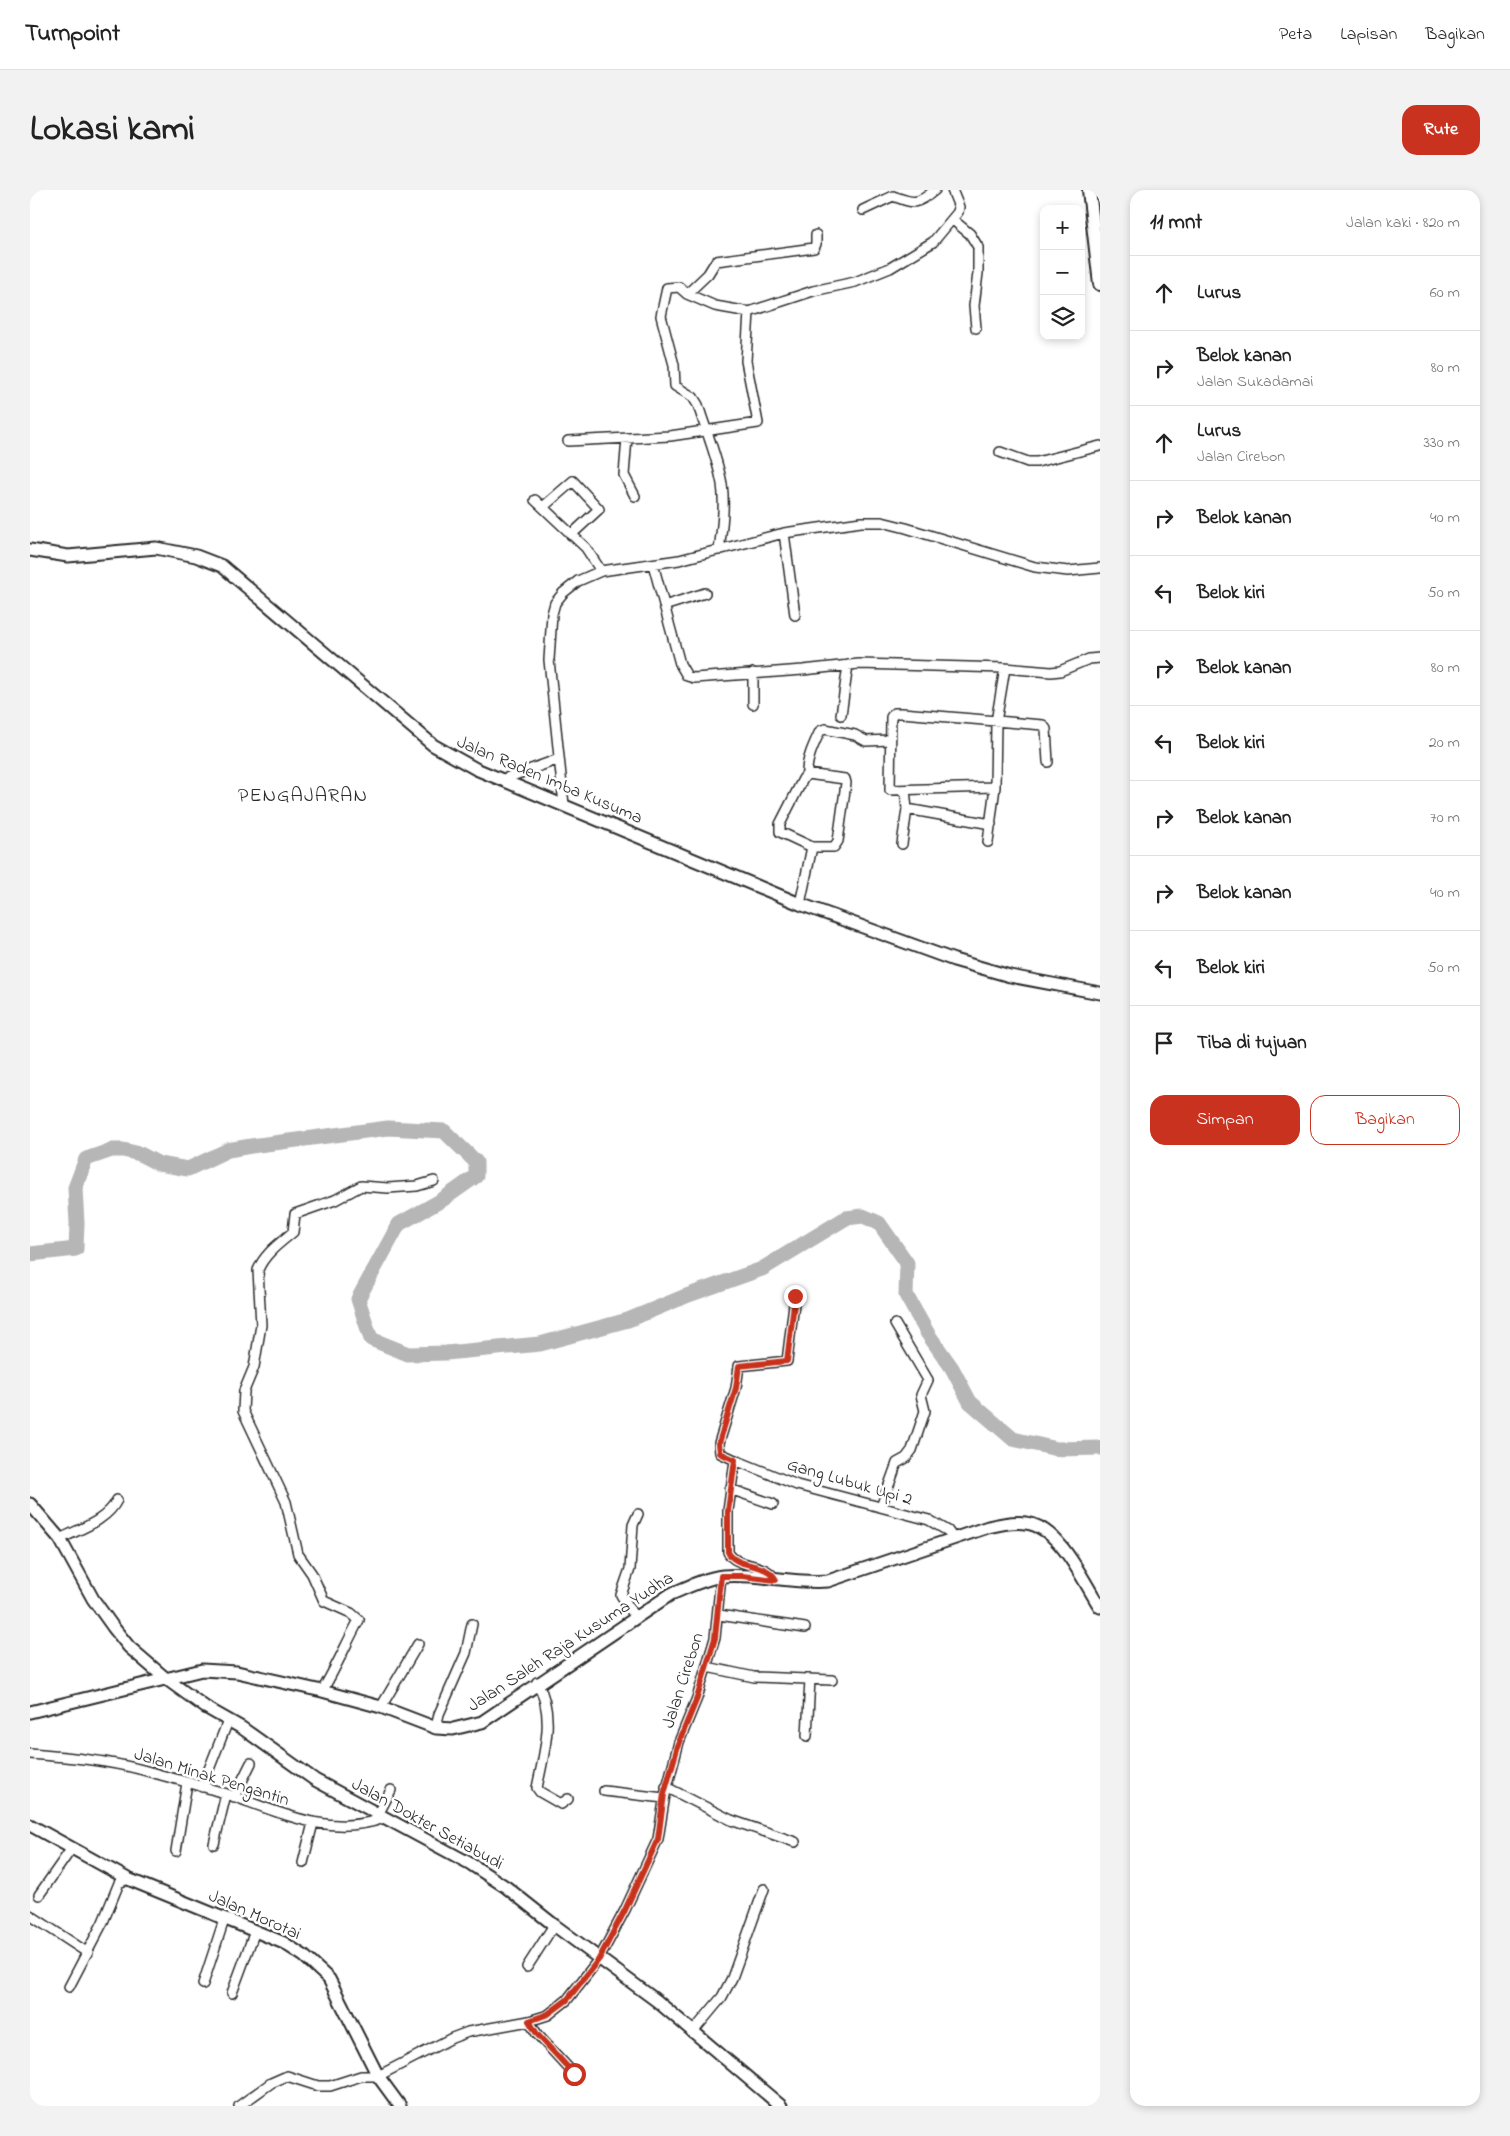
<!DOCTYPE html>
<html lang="id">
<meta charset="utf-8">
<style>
:root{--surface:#fff;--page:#f2f2f2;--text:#222;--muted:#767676;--line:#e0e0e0;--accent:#c8321e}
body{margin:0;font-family:"Indie Flower",sans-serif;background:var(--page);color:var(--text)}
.controls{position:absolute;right:15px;top:15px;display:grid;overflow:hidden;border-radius:10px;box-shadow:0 2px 8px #0003}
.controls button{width:45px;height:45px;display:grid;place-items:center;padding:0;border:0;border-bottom:1px solid var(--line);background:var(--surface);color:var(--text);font:25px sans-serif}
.stop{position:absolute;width:15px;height:15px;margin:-11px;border:4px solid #c8321e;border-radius:50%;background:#fff}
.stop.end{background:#c8321e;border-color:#fff;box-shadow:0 1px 5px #0008}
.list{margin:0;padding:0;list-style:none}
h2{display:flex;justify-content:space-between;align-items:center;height:65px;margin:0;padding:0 20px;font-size:21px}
h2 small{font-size:16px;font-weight:400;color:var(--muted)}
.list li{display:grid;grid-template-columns:32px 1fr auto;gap:15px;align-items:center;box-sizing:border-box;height:75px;padding:0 20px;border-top:1px solid var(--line)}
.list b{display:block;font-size:19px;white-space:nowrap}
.list p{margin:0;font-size:16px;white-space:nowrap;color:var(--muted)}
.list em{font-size:16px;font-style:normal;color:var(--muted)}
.actions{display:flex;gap:10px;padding:15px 20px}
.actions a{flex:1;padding:11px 0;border:1px solid var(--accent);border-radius:15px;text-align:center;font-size:18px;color:var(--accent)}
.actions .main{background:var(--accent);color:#fff}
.icon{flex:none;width:28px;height:28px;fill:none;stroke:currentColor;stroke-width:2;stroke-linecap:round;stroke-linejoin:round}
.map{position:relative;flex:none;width:1070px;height:1916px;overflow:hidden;border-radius:15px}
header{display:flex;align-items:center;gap:30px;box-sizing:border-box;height:70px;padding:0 25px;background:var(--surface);border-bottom:1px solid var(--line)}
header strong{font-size:24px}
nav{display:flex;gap:28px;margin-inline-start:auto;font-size:18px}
.intro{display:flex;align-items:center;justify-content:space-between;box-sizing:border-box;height:120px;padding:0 30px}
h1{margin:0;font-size:35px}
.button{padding:12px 22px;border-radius:15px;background:var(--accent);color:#fff;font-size:18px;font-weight:700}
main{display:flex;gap:30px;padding:0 30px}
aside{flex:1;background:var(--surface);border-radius:15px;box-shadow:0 2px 8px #0003}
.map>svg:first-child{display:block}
</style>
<header>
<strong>Turnpoint</strong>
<nav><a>Peta</a><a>Lapisan</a><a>Bagikan</a></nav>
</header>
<div class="intro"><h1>Lokasi kami</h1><a class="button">Rute</a></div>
<main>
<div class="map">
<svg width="1070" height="1916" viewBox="0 0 1070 1916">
<rect width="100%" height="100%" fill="#fff"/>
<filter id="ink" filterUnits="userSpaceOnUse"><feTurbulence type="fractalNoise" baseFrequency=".02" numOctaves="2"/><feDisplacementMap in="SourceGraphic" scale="10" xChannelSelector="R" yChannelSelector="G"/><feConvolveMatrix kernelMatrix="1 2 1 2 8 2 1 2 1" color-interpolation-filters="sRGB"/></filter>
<g filter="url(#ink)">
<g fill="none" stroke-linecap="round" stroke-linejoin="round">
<path stroke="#b6b6b6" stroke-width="15" d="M0,1064L46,1059L47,1033L45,998L56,969L82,960H93L110,964L129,974L158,979L198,960L221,956L358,938L414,941L446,972V986L412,1010L369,1034L328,1109L341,1149L378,1164L416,1163L510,1154L598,1130L656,1106L732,1079L816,1028L833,1026L849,1033L877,1073L876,1105L898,1144L922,1178L940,1212L983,1249L1027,1259L1070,1258"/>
<g stroke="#2b2b2b" stroke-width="12">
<path id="minor" d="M833,20L863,6C883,13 886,16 905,0
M923,30L940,44L948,57V83L944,116L946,138
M657,104L678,84L686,71L784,58L786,54V45
M597,248L594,285L605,306
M538,251L640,246L728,233L716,171L719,122
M970,262L998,272H1007L1070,256
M505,310L556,358L571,381
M513,317L543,291L569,319L541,345
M754,343L765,425
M689,360C692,338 695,315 692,294C687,266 676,241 668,215L663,207L645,196L644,175L631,126L637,98L649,97L657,104L685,116L719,122L783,101L825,92L860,78L903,52L928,22L929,17L922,0
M623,374L650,474L657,486L664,488L773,480L829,474L975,478L1021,482L1030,481L1059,469L1070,468
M634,416L675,403
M975,478L966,532L965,597L860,600L861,527L864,523H872L1013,535L1016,539L1018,572
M723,483V514
M811,525L818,475
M777,584L815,589L816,593L808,651L804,657H782L750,642V634L773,589Z
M777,584C776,570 784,554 790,541L795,539L825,545L836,551L860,550
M471,590L529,569
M875,600L877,619L961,634
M534,615L519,470L522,424L525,413L533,403L548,391L571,381L649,370L754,343L831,332H852L876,338L1005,377L1038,381L1070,378
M958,652L965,597
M872,654L877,619
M770,714L782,657
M705,1270L767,1295L899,1330L918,1341L923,1348
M700,1299L743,1314
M851,1317L867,1273L876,1268L882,1260L895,1221L891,1205L898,1190L865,1134
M30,1349C49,1339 77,1331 87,1310
M745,1390C737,1371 706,1379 698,1362V1321L705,1270L690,1263L689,1253L706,1198L709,1176L757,1171L765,1106
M689,1425L775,1438
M606,1428L591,1405L600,1379L603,1335L608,1324
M677,1477L724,1487L802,1490
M507,1492C526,1525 514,1563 507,1598L510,1602L531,1614L538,1609
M292,1501C306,1478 316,1454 329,1430L321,1423L294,1411L282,1384L268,1364L256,1312L213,1221L214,1201L224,1177L231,1135L228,1080C234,1064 250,1053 263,1042L265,1024L305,1010L331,996L358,998L387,996L404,991
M351,1517L388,1454
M406,1538L409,1524L436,1463L442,1434
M777,1546L780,1489
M0,1564C38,1567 75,1570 113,1580C141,1588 169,1595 197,1604C249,1622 299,1648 354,1628
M172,1597L196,1536
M636,1597L701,1630L765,1652
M574,1601L634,1608
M204,1607L221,1573
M348,1625L361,1600
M184,1654L196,1604
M146,1661L157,1593
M273,1673L283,1633
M9,1705L42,1658
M0,1725L58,1763
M497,1777L524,1735
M173,1794L194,1730
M39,1797L73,1732L89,1693L98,1689
M202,1803L225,1741
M499,1831L507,1844L544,1884
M662,1843L692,1807L702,1788L734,1699
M209,1916L241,1893L257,1886L288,1896H300L331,1886H348L422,1848L438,1842L499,1831L518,1825L537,1810L569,1769L595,1720L628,1649L635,1605L649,1552L667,1508L685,1448L691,1386"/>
</g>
<g stroke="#2b2b2b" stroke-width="15">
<path id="tertiary" d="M0,360L38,366L126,358L166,366L192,376L403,555L446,579L770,714L924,770L980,786L1070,803
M0,1314L30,1349L63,1409L83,1437L99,1457L135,1488L175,1517L212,1538L285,1590L439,1673L476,1697L524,1735L627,1811L751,1916
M0,1522L172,1480L207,1482L292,1501L351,1517L406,1538L423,1539L452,1532L641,1404C658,1397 675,1388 693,1386C728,1383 762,1394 798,1391L958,1337C970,1334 983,1331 996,1333C1030,1337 1053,1391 1070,1417
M0,1635L98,1689L225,1741L254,1753L274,1766L299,1789L348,1886L370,1916"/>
</g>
<g stroke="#2b2b2b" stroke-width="16">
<path id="secondary" d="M1059,0L1070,94"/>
</g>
<use href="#minor" stroke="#fff" stroke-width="9"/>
<use href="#tertiary" stroke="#fff" stroke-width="11"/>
<use href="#secondary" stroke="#fff" stroke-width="12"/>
</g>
</g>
<g fill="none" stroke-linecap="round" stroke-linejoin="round" filter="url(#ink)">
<path stroke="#c8321e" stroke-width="6" d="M544,1884L507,1844L499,1831L518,1824L537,1810L569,1769L595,1720L628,1649L634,1604L649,1552L667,1508L685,1448L691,1386H712L746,1390C737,1371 706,1379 698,1362V1321L705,1270L690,1263L689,1253L706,1198L709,1176L757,1171L765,1106"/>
</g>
<g text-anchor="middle" stroke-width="5" stroke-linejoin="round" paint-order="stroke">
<g font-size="18" fill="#2b2b2b" stroke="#fff">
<text transform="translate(520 589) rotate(23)" y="6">Jalan Raden Imba Kusuma</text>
<text transform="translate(820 1291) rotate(16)" y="6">Gang Lubuk Upi 2</text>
<text transform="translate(540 1451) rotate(-33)" y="6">Jalan Saleh Raja Kusuma Yudha</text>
<text transform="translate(652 1490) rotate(-72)" y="6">Jalan Cirebon</text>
<text transform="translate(182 1586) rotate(17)" y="6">Jalan Minak Pengantin</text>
<text transform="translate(398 1633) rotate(29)" y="6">Jalan Dokter Setiabudi</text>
<text transform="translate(225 1724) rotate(24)" y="6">Jalan Morotai</text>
</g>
<g font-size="20" letter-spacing="1" fill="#2b2b2b" stroke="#fff">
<text x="273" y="611">PENGAJARAN</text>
</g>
</g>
</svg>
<div class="controls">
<button>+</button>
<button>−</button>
<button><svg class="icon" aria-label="layers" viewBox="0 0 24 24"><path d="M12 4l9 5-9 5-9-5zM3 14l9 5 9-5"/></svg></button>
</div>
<div class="stop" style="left:544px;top:1884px"></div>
<div class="stop end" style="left:765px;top:1106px"></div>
</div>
<aside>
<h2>11 mnt<small>Jalan kaki · 820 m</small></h2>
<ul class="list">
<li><svg class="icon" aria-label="ahead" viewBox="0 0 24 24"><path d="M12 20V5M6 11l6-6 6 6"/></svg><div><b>Lurus</b></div><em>60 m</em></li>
<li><svg class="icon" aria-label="right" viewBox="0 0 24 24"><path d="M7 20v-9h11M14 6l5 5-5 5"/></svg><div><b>Belok kanan</b><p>Jalan Sukadamai</p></div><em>80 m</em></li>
<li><svg class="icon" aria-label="ahead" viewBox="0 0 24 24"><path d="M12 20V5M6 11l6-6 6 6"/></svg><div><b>Lurus</b><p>Jalan Cirebon</p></div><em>330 m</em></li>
<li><svg class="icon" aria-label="right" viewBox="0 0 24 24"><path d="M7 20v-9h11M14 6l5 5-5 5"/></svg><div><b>Belok kanan</b></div><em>40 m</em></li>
<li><svg class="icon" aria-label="left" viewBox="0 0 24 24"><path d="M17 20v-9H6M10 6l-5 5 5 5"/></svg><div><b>Belok kiri</b></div><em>50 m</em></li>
<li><svg class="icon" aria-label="right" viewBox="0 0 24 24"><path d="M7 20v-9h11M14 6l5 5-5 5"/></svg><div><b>Belok kanan</b></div><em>80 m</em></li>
<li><svg class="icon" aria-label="left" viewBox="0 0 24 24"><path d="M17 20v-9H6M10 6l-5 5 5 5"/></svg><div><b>Belok kiri</b></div><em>20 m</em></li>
<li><svg class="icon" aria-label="right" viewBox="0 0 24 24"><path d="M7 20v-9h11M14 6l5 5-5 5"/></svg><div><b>Belok kanan</b></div><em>70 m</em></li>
<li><svg class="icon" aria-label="right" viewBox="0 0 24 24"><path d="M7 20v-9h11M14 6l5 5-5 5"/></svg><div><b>Belok kanan</b></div><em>40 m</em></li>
<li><svg class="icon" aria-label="left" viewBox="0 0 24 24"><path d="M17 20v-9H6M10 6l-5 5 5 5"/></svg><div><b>Belok kiri</b></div><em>50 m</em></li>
<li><svg class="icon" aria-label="arrive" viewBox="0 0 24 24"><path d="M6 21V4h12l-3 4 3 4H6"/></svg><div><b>Tiba di tujuan</b></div></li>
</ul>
<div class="actions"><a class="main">Simpan</a><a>Bagikan</a></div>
</aside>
</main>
